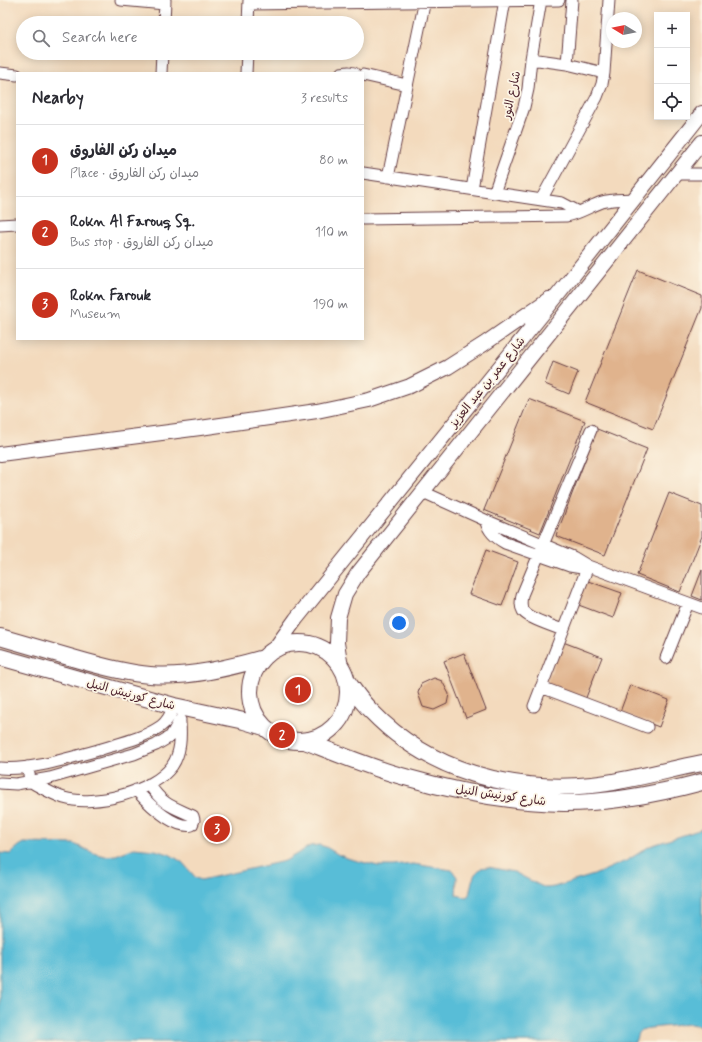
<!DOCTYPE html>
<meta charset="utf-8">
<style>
:root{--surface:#fff;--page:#f2f2f3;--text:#2b2b33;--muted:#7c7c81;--line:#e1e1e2;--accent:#c8321e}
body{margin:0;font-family:Mynerve,"Playpen Sans Arabic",sans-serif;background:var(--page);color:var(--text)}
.controls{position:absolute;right:12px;top:12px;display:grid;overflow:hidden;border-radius:0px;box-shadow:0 2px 10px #0003}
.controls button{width:36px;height:36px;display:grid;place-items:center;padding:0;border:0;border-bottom:1px solid var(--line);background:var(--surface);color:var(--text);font:20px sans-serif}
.compass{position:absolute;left:606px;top:12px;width:36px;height:36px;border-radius:50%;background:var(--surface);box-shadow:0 2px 10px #0003;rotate:280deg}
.you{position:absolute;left:399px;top:623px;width:14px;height:14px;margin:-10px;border:3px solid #fff;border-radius:50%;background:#1a73e8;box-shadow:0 0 0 6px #1a73e833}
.badge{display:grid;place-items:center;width:26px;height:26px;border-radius:50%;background:var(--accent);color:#fff;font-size:13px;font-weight:700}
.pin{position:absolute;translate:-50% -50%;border:2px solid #fff;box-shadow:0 1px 4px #0006}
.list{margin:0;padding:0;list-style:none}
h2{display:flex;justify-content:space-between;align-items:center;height:52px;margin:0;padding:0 16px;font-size:17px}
h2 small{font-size:13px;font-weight:400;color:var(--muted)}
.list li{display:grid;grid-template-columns:26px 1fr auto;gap:12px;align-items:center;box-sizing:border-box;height:72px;padding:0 16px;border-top:1px solid var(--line)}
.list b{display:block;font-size:15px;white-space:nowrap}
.list p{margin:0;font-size:13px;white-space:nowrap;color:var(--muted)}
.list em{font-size:13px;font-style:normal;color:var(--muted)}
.icon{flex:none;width:22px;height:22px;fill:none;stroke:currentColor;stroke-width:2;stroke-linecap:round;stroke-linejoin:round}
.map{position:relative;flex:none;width:702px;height:1042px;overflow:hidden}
.search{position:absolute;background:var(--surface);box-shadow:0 2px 10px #0003;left:16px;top:16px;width:348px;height:44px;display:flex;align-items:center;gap:10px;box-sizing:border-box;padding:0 14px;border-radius:22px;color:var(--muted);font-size:15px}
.panel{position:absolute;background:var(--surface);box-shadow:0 2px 10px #0003;left:16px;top:72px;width:348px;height:268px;border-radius:0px}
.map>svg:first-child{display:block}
</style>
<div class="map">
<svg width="702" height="1042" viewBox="0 0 702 1042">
<rect width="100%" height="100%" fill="#fcf5e5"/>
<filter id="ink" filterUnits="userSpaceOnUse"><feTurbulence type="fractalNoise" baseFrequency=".025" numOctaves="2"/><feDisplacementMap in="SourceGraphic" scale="8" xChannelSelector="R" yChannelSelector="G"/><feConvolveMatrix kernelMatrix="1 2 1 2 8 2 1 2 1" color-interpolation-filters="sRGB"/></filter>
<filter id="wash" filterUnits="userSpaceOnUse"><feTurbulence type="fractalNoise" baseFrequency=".012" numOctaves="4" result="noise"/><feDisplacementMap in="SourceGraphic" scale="16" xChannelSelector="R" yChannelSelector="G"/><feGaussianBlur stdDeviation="0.9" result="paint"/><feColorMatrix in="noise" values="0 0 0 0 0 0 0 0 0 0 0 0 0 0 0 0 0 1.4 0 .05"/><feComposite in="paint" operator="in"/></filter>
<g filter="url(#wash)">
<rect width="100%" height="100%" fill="#f3dabd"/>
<path fill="#59bdd7" stroke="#526e81" d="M702,829V1026L690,1024L650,1028L641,1030L638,1033L635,1042H0V853L10,854L19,846L24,843L74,844L96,854L105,856L116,855L134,848L155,850L169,854L182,862L196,878L201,880L285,861L310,846L319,845L326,847L339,855L350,859L378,866H393L413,864L452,870L457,877L456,895L466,897L469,895L472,881L475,874L481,868L488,867L514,872L541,886L547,888L554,887L594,875L628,860L650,846Z"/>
<g id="blocks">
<path fill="#e0b38d" d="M638,270L702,296V308L653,429L585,402Z
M553,362L578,372L569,394L545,384Z
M529,399L585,421L540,533L484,510Z
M597,429L647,449L605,555L556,536Z
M669,493L702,506V536L680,592L637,575Z
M486,550L518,562L502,606L469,594Z
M702,570V600L692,596Z
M585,580L622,593L613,618L576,604Z
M563,642L602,657L585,700L546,684Z
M464,653L486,710L466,718L444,661Z
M434,678L442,681L449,694L447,704L434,710L423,707L418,693L421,684Z
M630,685L669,700L659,727L620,712Z"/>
</g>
</g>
<g filter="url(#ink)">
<use href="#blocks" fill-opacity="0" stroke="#633b41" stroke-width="1"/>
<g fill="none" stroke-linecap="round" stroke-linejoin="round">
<g stroke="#633b41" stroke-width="13">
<path id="minor" d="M121,0L165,4
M249,4L559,0
M164,23L165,0
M248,23L249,0
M531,59L567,64L604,73
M567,64L572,0
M0,73L17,75
M161,73L162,53
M246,73L247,53
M341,73L349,72L354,73
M363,75L407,85
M363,173L562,203L579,212
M677,174H702
M388,177L425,0
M472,189L505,0
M494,193L524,107L528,89L531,59L541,0
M541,200L597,97L602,84L604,73L609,0
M363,219L566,216C579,214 590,206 602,202C612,199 623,200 634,199
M0,225L17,224
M423,492L485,520L573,557L588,566L702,608
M485,520C489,531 494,537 505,543L570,566L582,568L588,566
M563,630C553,626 529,619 523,611C520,606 521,601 522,595L591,430
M666,658L688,603
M541,687L647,727
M534,706L588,566
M27,767L31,782C42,788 52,794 64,798C94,807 153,792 172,766C181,753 181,737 180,722
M0,768C30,771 69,758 98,750C120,743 142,739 161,726C168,721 171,714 174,706
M0,783L16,784L50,778L134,754L156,745L171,736L180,720
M136,790C147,802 173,829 192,825L194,820L193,816C171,806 163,805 149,784"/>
</g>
<g stroke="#633b41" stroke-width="16">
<path id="major" d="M0,454L200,428L317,411L369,400L410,386L448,367L484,344L549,299
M273,651L296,619L561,291L702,113
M341,667L337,643L338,618L345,594L358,573L702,142"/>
</g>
<g stroke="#633b41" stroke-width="18">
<path id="highway" d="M0,637C25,644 51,652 76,659C100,666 125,673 150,675C188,678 228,668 264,658
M250 692a49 49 0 1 1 98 0a49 49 0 1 1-98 0Z
M0,657L174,706L244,721L264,727
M347,681C355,692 362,703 372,712C429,771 511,793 592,785C629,781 666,770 702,763
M305,741C338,754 371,768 405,777C457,792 510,802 564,803C610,803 657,794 702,782"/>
</g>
<use href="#minor" stroke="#fff" stroke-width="11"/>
<use href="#major" stroke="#fff" stroke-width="14"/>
<use href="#highway" stroke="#fff" stroke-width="16"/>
</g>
</g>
<g text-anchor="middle" stroke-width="3.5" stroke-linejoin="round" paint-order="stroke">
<g font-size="12" fill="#4a1f2b" stroke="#fcf5e5">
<text transform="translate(511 95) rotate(-77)" y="4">شارع النور</text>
<text transform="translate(487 382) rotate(-51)" y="4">شارع عمر بن عبد العزيز</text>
<text transform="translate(131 694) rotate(15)" y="4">شارع كورنيش النيل</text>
<text transform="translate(501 795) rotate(8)" y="4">شارع كورنيش النيل</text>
</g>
</g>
</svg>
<div class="controls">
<button>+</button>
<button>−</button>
<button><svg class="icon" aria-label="locate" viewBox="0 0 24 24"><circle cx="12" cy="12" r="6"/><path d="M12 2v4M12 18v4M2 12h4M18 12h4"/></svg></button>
</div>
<svg class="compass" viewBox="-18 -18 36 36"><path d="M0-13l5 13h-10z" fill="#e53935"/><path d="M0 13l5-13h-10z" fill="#7c7c81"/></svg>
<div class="you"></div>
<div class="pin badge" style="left:298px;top:690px">1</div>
<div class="pin badge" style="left:282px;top:735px">2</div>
<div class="pin badge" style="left:217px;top:829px">3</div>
<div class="search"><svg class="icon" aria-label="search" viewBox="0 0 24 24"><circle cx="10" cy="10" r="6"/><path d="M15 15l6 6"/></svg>Search here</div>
<section class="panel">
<h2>Nearby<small>3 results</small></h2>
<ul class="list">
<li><span class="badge">1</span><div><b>ميدان ركن الفاروق</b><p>Place · ميدان ركن الفاروق</p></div><em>80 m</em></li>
<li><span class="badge">2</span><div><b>Rokn Al Farouq Sq.</b><p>Bus stop · ميدان ركن الفاروق</p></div><em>110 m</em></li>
<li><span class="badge">3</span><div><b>Rokn Farouk</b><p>Museum</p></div><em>190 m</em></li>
</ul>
</section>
</div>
